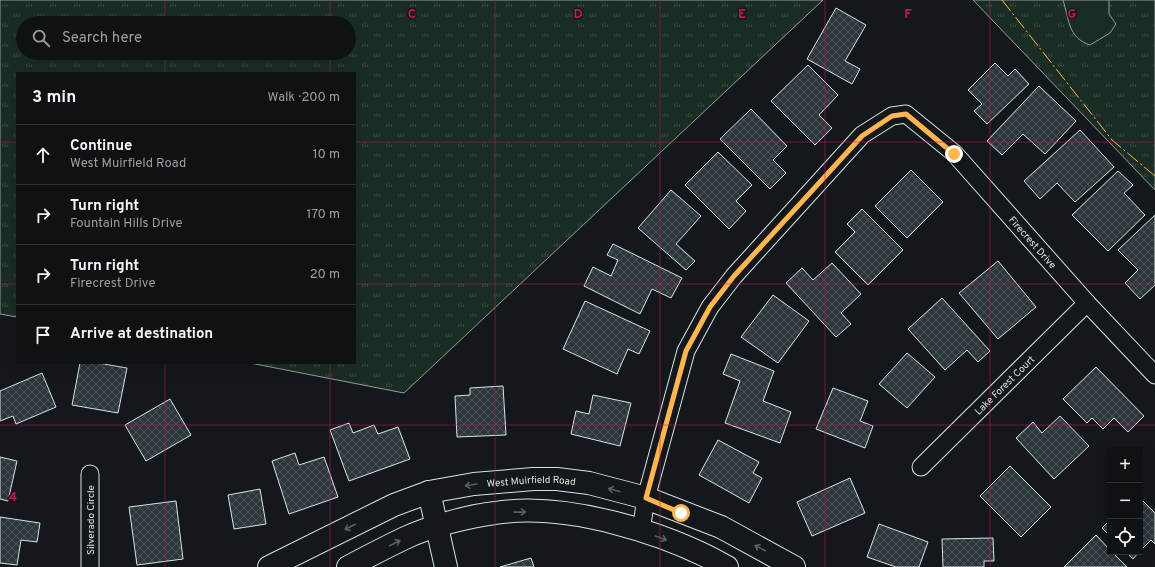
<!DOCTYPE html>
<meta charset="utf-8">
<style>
:root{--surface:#0f1215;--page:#181b1e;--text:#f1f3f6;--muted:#9b9ea0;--line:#2f3234}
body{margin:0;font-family:Overpass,sans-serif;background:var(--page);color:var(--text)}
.controls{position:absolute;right:12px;bottom:12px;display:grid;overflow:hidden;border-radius:0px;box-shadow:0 4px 16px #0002}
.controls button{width:36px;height:36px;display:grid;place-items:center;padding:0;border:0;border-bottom:1px solid var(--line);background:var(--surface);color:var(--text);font:20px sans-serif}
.stop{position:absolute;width:12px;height:12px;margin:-9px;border:3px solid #ffb74d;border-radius:50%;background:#fff}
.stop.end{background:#ffb74d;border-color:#fff;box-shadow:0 1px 4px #0008}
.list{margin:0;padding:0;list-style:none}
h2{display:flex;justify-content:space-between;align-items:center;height:52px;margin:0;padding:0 16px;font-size:17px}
h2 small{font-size:13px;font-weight:400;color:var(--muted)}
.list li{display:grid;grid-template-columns:26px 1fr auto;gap:12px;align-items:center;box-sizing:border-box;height:60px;padding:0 16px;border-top:1px solid var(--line)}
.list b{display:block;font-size:15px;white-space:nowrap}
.list p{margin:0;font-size:13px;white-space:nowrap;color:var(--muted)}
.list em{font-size:13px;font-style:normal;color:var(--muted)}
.icon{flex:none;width:22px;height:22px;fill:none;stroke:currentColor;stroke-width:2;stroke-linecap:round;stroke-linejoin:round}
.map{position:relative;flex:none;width:1155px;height:567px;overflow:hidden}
.search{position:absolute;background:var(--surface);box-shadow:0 4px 16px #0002;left:16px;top:16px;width:340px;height:44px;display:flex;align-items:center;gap:10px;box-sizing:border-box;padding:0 14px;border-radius:22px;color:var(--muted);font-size:15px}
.panel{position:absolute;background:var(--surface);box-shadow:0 4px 16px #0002;left:16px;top:72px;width:340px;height:292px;border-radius:0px}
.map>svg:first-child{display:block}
</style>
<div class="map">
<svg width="1155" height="567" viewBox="0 0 1155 567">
<defs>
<pattern id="grass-tufts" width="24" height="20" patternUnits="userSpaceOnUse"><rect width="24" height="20" fill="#1a2d24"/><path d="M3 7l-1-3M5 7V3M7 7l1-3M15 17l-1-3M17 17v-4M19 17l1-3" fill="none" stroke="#3b4b43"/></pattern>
<pattern id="building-cross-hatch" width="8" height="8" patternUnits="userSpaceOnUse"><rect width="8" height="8" fill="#2c363c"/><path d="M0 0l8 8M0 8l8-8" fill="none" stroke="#4a5358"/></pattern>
</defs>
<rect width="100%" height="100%" fill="#14181c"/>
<path fill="url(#grass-tufts)" stroke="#939e99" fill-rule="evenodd" d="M0,0H823L404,393L250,363H355V73H17V317L0,314ZM23,23H349V53H23Z
M973,0H1155V190Z"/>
<path fill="#1a2d24" stroke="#939e99" d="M1063,0H1109V14L1116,24L1110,33L1090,45C1068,38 1069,19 1063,0Z"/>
<path fill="url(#building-cross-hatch)" stroke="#d8e6dc" d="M836,8L866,25L845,61L860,69L852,84L807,59Z
M995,63L1008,76L1015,69L1029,84L987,124L974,111L982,104L968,90Z
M808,65L838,95L819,115L832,128L815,145L771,101Z
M1039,86L1076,121L1045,154L1023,134L1002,155L987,141Z
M751,109L787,146L773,160L786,173L770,189L720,139Z
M1080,130L1114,167L1075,202L1057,183L1040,199L1024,181Z
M718,152L752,185L736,201L746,211L729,229L685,185Z
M911,170L943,202L907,238L875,206Z
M1118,171L1133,185L1124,193L1145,215L1108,251L1072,215Z
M671,190L701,216L676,244L695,261L686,270L638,228Z
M862,209L903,250L868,285L835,252L855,232L847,224Z
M1155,215V285L1140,299L1125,283L1138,270L1118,250Z
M613,244L682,278L671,298L652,289L640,314L584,286L593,267L611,276L618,260L607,255Z
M998,261L1036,307L998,339L959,293Z
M832,263L861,294L841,313L851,324L836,337L786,283L802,268L813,280Z
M773,295L809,321L778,363L741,337Z
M942,298L990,351L978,362L967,350L945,370L908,329Z
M585,301L650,331L639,354L628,349L617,374L563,349Z
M907,353L935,377L907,408L879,384Z
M731,354L774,371L763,401L791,412L780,443L725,423L740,381L723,374Z
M80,363H98L127,368L118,413L72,405Z
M1096,367L1144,416L1128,432L1114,418L1103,429L1092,418L1087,423L1063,399Z
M42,373L56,407L16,424L13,416L0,421V391Z
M503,386L506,435L457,437L455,396L470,395V388Z
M833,388L868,401L860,421L873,426L865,448L816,429Z
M593,395L631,403L620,446L571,434L576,411L589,414Z
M170,399L191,435L146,461L125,425Z
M1060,416L1089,446L1054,479L1016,438L1033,422L1042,433Z
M349,423L353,433L374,425L378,434L398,427L410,459L349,481L330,430Z
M718,440L759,462L753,473L762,478L749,503L699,475Z
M295,453L299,465L324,457L338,497L289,514L272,461Z
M0,457L17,461L8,501L0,499Z
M1010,466L1051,507L1021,537L980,496Z
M850,478L865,513L812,536L797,502Z
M260,489L266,524L234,529L228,495Z
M1140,498L1155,513V544L1151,540L1140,551Z
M176,501L183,559L137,565L129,507Z
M0,517L40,523L37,542L21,540L17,565L0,563Z
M1110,520V536L1102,528Z
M879,524L928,542L919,567H896L867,557Z
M1096,535L1110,550V552H1112L1127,567H1064Z
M993,538L994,561H984V567H943L942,539Z
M1126,552H1139L1133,559Z
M531,558L534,567H500Z"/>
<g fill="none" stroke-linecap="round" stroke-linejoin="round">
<g stroke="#d8e6dc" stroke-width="19">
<g id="minor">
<path id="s1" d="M921,467L1087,303"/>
<path id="s2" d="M641,531L646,498L686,351L710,307L734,276L862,135L892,116L906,114L954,153L1087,303L1155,375"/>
<path d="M90,567V474"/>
</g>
</g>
<g stroke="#d8e6dc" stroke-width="24">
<g id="tertiary">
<path d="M429,492L446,567"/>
<path id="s3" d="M269,567L394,505L429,492L474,484L533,479H557L589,483L646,498L721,527L794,567"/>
<path d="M348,567C367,557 386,547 405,538C428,527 469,516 495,513C566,502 665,532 727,567"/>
</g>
</g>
<use href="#minor" stroke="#14181c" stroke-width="17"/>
<use href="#tertiary" stroke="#14181c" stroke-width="22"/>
<path stroke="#ffb74d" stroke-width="1" stroke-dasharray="14 3 2 3" stroke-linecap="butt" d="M1002,0L1112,140L1155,176"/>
</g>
<defs><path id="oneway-shaft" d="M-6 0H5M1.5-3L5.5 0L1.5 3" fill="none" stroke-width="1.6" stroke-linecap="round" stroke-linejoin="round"/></defs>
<g stroke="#59605f">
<use href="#oneway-shaft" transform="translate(471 485) rotate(171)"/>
<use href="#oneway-shaft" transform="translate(614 490) rotate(-165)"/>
<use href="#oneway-shaft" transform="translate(520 512) rotate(-1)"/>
<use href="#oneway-shaft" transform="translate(350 527) rotate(153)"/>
<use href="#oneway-shaft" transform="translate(661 538) rotate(20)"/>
<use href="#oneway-shaft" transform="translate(395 543) rotate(-27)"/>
<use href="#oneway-shaft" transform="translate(760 548) rotate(-152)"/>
</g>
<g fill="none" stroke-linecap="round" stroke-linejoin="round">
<path stroke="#ffb74d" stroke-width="5" d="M681,513L646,498L686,351L710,307L734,276L862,136L892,116L906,114L954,154"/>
</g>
<path fill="none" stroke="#c2185b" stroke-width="1" stroke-opacity="0.55" d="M165,0V23M330,0V23M495,0V567M660,0V567M825,0V567M990,0V567M165,53V73M330,53V73M0,142H17M355,142H1155M0,284H17M355,284H1155M165,363V567M330,363V567M0,425H1155"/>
<g text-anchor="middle" stroke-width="3" stroke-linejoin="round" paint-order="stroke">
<g font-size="10" fill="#d8e6dc" stroke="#14181c">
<text dy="4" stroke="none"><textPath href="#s2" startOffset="696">Firecrest Drive</textPath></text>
<text dy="4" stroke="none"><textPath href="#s1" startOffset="117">Lake Forest Court</textPath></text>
<text dy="4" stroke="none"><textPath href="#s3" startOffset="280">West Muirfield Road</textPath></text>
<text transform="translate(90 520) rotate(-90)" y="4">Silverado Circle</text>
</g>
</g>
<g font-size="13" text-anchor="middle" font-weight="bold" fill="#c2185b" stroke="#14181c" stroke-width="3" stroke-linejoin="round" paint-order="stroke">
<text x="412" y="18">C</text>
<text x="578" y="18">D</text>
<text x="742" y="18">E</text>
<text x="908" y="18">F</text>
<text x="1072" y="18">G</text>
<text x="13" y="501">4</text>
</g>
</svg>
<div class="controls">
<button>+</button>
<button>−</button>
<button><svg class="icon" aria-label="locate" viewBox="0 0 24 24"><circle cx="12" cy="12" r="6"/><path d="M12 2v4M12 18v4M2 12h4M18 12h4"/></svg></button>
</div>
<div class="stop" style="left:681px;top:513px"></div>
<div class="stop end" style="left:954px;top:154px"></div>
<div class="search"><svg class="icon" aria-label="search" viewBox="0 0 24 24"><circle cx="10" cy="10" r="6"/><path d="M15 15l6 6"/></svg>Search here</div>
<section class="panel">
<h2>3 min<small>Walk · 200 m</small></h2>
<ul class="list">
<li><svg class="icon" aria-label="ahead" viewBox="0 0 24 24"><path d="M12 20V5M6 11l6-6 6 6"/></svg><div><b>Continue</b><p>West Muirfield Road</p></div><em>10 m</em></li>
<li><svg class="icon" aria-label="right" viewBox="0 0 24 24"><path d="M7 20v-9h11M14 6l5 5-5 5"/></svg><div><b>Turn right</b><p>Fountain Hills Drive</p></div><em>170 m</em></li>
<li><svg class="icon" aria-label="right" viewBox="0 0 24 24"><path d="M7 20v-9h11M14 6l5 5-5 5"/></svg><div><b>Turn right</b><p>Firecrest Drive</p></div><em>20 m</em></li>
<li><svg class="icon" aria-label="arrive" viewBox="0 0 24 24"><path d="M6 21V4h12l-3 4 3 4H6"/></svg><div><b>Arrive at destination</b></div></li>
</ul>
</section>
</div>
